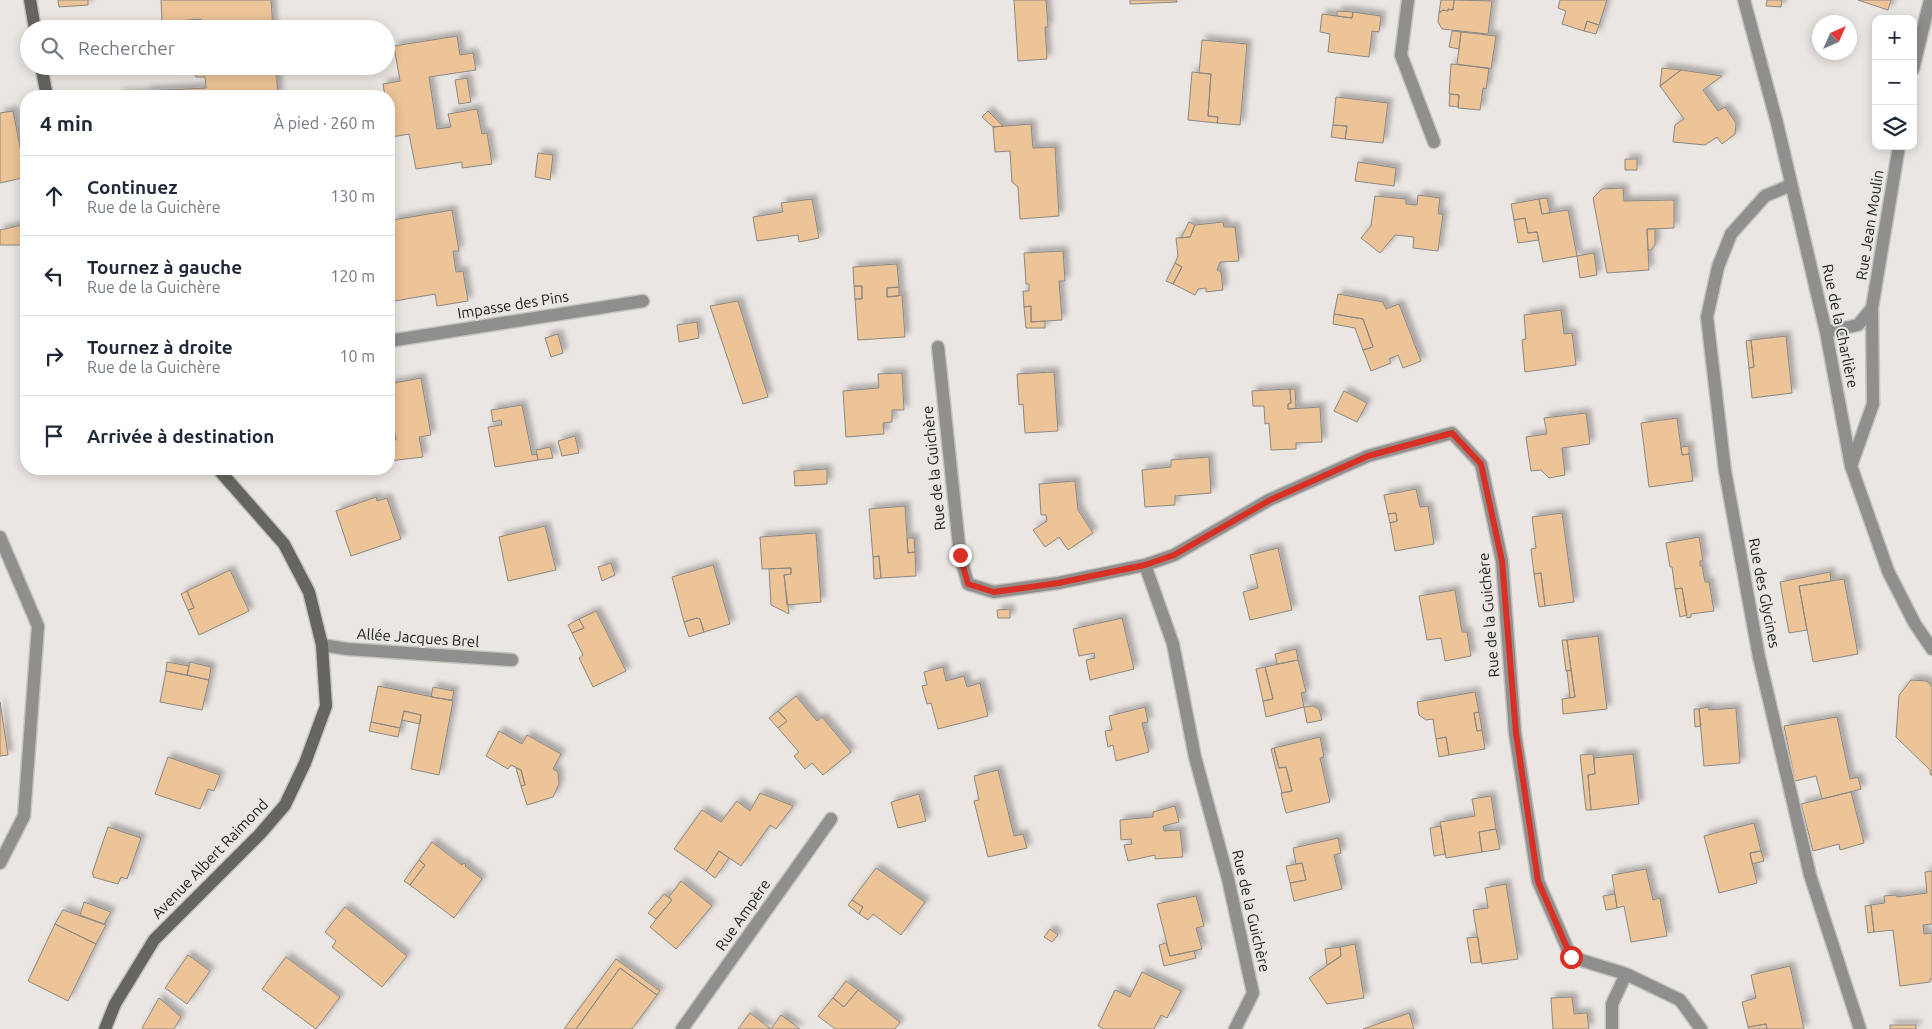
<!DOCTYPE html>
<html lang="fr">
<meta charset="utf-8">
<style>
:root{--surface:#fff;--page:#f6f6f7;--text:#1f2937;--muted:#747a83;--line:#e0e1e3}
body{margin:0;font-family:Ubuntu,sans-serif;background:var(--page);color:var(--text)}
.controls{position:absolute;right:15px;top:15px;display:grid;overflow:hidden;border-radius:10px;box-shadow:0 2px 12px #0003}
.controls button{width:45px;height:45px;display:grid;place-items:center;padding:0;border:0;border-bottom:1px solid var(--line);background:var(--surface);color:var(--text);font:25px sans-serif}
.compass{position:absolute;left:1812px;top:15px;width:45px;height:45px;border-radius:50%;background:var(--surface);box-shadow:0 2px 12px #0003;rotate:45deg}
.stop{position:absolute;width:15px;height:15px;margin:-11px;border:4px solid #d93025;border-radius:50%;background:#fff}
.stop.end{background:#d93025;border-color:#fff;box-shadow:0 1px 5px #0008}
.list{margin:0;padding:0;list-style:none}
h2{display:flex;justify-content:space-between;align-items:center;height:65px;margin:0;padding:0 20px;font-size:21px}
h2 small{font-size:16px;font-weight:400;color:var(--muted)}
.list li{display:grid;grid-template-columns:32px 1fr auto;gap:15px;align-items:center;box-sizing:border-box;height:80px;padding:0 20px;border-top:1px solid var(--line)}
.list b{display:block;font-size:19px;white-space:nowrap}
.list p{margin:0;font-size:16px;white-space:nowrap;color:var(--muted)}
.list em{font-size:16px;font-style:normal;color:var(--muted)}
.icon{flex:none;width:28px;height:28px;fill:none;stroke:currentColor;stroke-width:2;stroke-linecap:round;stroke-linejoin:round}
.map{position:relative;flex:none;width:1932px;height:1029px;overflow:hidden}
.search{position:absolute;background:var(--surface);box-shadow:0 2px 12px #0003;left:20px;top:20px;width:375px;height:55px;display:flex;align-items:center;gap:12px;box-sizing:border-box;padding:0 18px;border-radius:28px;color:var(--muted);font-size:19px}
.panel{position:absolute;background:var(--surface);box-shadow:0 2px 12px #0003;left:20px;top:90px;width:375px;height:385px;border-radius:20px}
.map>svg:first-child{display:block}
</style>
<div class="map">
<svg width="1932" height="1029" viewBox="0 0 1932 1029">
<defs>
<filter id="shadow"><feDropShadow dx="4.5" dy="-4.5" stdDeviation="2.5" flood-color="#0004"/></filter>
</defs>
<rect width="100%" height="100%" fill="#eae6e2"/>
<path fill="#edc497" stroke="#8c8884" filter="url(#shadow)" d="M58,0H88V5L59,7Z
M161,0H271L273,29H202L201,19L162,22Z
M1014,0H1046L1048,27H1045L1047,59L1018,61Z
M1130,0H1176L1177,2L1130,4Z
M1441,0H1454L1453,10L1448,9V11L1443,10L1439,13Z
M1454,0L1492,1L1488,34L1442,29L1438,22L1439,13L1443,10L1448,11V9L1453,10Z
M1560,0H1607L1599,25L1587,21L1584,31L1562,24L1566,11L1558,8Z
M1767,0H1782L1781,7L1766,6Z
M1858,0H1891L1888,10Z
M1337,11L1353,12L1352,18L1337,16Z
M1353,12L1381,16L1379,32L1372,31L1369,57L1328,52L1330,34L1320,32L1322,14L1352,18Z
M1587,21L1599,25L1596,34L1584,31Z
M1452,31L1461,32L1459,49L1449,47Z
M1461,32L1496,36L1491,69L1457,64Z
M457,36L460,55L473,53L476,70L429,77L437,129L451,127L448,114L477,109L482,134L487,133L492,164L462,168V162L416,169L409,134L392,137L389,122H395L390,98L385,96L383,84L400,81L394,46Z
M1202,40L1247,44L1240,125L1217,123L1218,117L1208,116L1211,74L1199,73Z
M1451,64L1489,68L1486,89L1483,88L1480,110L1458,108L1459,95L1449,94Z
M192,66H276L278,96H250L249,93L231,94V96H119V94L146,93V91L206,88L205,77H196Z
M1662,68L1681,70L1660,86Z
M1681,70L1722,76L1703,90L1718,111L1725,107L1736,123L1735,134L1722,144L1717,137L1705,145L1673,142L1675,125L1684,119L1660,86Z
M1192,72L1211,74L1208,116L1218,117L1217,123L1188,120Z
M467,78L471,102L459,104L455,80Z
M1450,94L1459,95L1458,107L1449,106Z
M1336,97L1388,103L1383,143L1345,139L1347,126L1333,125Z
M13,111L26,177L0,183V113Z
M988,111L1003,126L993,127L982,117Z
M1031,124L1033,148L1055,147L1059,216L1020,219L1018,187L1012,182L1010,151L995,152L993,127Z
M1333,125L1347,126L1345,139L1331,137Z
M538,153L553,155L550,180L535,177Z
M1625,159H1637V170H1625Z
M1358,162L1396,168L1394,186L1355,181Z
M1623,188L1624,201L1674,200V228L1647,229L1649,270L1607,273L1593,198L1602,189Z
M1418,195L1440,198L1438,214H1443L1438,251L1413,248L1414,237L1395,235L1380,253L1361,238L1371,226L1375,196L1406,199V204L1417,205Z
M1547,198L1550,213L1542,214L1539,199Z
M812,199L819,238L799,242L798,235L757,241L753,217L783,212L781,203Z
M1539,199L1542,214L1568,210L1577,256L1543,262L1537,232L1528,233L1525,218L1514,220L1511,204Z
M452,210L459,251H453L456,272L463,271L468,301L437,306L435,294L389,302V232L395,231L393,220Z
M1525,218L1528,233L1537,232L1539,240L1518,243L1514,220Z
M1189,222L1195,225L1190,237L1181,238Z
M1223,222L1224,227H1235L1239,261L1220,262L1217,270L1221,272L1223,290L1206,292V288L1198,289L1195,295L1173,284L1182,267L1175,263L1178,256L1176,238L1190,237L1195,225Z
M26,224V245H0V230Z
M1647,229H1655V245L1651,250H1648Z
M1063,251L1065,281H1059L1062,320L1031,322V306L1024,307L1023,291H1029V284H1026L1024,253Z
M1594,253L1597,275L1580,278L1577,256Z
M1175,263L1182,267L1173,284L1166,281Z
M897,264L899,287L887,288V297L902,295L905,337L858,340L855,299H862V286H854L853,267Z
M854,286H862V299H855Z
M899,287V296L887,297V288Z
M1338,294L1383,302L1386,309L1399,304L1421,361L1403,368L1398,355L1389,359L1391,363L1371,371L1363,350L1373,347L1363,319L1334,314Z
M738,301L768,397L743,404L710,306Z
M1031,306V322L1045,321V328H1026L1024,307Z
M1561,310L1564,334L1572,333L1576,365L1525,372L1522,340L1526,339L1524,315Z
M1334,314L1363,319L1373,347L1363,350L1355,328L1333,324Z
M697,322L699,338L679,342L677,325Z
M558,334L563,353L551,357L545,338Z
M1786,336L1792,393L1752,398L1749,368L1754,367L1751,340Z
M1751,340L1754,367L1749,368L1746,341Z
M1054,372L1058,431L1025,433L1023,404L1019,405L1017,374Z
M902,373L904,410H892V422L883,423L884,434L846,437L843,391L879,388L878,374Z
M421,378L431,435L419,437L423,457L389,461V441L396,440L389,397V384Z
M1290,389H1295L1296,408L1288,409V404L1291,403Z
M1290,389L1291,403L1288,404V409L1320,407L1322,442L1296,443V449L1271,450L1269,423L1265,424L1264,406H1253L1252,391Z
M1344,391L1367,403L1357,422L1334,411Z
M389,397L394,425L389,426Z
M522,405L532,455L537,454L538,460L495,467L488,427L502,425L501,420L493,422L491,410Z
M1586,413L1590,444L1562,448L1565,475L1549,478L1541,470L1531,471L1526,437L1547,434L1544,418Z
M1677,418L1682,455L1689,454L1693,481L1649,487L1641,423Z
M575,436L579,453L562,456L558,441Z
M1689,446V454L1682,455L1681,447Z
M550,447L553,458L538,460L536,450Z
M1209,457L1211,493L1175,496V505L1145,507L1142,470L1171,467V460Z
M827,469V484L795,486L794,471Z
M1075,481L1078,510L1093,533L1068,550L1059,537L1045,547L1033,530L1047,521L1046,515H1041L1039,484Z
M1416,489L1420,507L1428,506L1434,544L1395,551L1390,523L1397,521L1396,513L1388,514L1384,495Z
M376,497L377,501L387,498L401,539L351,556L336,511Z
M905,506L908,553L915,552L916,576L881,578L879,556L873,557L869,509Z
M1396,513L1397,521L1390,523L1388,514Z
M1562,513L1574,602L1545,606L1541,573L1534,574L1531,549L1536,548L1532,517Z
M545,526L556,570L508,581L499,537Z
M816,533L821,602L787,605L784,575L791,574V568L762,569L760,537Z
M1699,537L1703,561H1700V566H1702L1705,582H1709L1714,611L1691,614V617L1687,618L1682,588L1675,589L1672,567H1670L1666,543Z
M907,538H914L915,552L908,553Z
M1278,548L1292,610L1250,620L1243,592L1258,588L1250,555Z
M879,556L881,578L874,579L873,557Z
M611,563L615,575L602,581L598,567Z
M713,565L730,624L704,632L700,619L697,618L684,622L672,577Z
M791,568V574L784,575L789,614L771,605L769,569Z
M230,570L249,611L199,635L188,610L194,608L187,591Z
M1830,572L1831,581L1799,586L1807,630L1789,633L1780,582Z
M1541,573L1545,606L1539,607L1534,574Z
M1844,579L1858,654L1813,662L1799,586Z
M1682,588L1687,615L1680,617L1675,589Z
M1455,590L1462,632H1467L1471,656L1445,661L1441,638L1427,640L1419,596Z
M187,591L194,608L188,610L181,594Z
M1010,609V618H998L997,610Z
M596,611L626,671L593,687L579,658L583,655L572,633L584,628L579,619Z
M697,618L700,619L704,632L689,637L684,622Z
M1122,618L1134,669L1090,680L1086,660L1095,658L1094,653L1079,656L1073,629Z
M579,619L584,628L572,633L568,625Z
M1598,636L1607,709L1563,714L1562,699L1575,697L1567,640Z
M1562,640H1567L1571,670L1566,671Z
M1296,649L1298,660L1277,664L1275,654Z
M1298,660L1306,692L1301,693L1304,707L1266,717L1263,701L1273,699L1265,667Z
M167,662L189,666L187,675L166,671Z
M190,662L211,667L209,680L187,675Z
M943,667L946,681L964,676L967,687L980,683L988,716L938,729L931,703L927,704L922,686L927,685L924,672Z
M1265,667L1273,699L1263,701L1256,669Z
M1571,670L1575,697L1570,698L1567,671Z
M166,671L209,680L202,710L160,702Z
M1911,680L1927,681L1932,687V776L1930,774V770L1896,737L1899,695Z
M378,686L453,701L439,775L411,769L421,715L404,711L400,728L371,722Z
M433,687L454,691L452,700L431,697Z
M1475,692L1479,712L1474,713L1477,731L1482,730L1485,749L1449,755L1446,737L1436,739L1433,719L1426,720L1419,715L1417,702Z
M796,696L817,721L822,717L851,752L823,775L812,763L805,769L794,756L799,752L778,728L787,721L778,711Z
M0,702L8,755L0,756Z
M1313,706L1319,709L1322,720L1307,723L1304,707Z
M1145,707L1148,722L1142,723L1149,752L1116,761L1113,745L1108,747L1105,731L1112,730L1109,716Z
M1708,707L1709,710L1736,708L1740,763L1704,766L1699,709Z
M1694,709H1699L1701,726L1695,727Z
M404,711L421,715L420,724L402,720Z
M778,711L787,721L778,728L769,718Z
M1479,712L1482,730L1477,731L1474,713Z
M1837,717L1850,779L1858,777L1861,789L1822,799L1816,776L1795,781L1784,726Z
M371,722L400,728L398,737L369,731Z
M499,731L522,744L527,735L561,754L553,769L558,772L559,784L553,797L527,805L521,786L525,785L521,770L511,765L508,769L486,756Z
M1320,737L1324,757L1320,758L1330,802L1286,813L1281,793L1292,791L1286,767L1279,768L1274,748Z
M1446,737L1449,755L1439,757L1436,739Z
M1274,748L1279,768L1286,767L1292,791L1282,793L1271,749Z
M1593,754L1595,774L1588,775L1591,810H1586L1580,755Z
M1633,754L1639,804L1591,810L1588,775L1595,774L1594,758Z
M168,757L220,775L214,791L208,789L200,809L155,794Z
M516,768L521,770L525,785L521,786Z
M998,770L1014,836L1023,834L1027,848L988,857L974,801L979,800L974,776Z
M1851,792L1864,843L1840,850L1839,844L1813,851L1801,804Z
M760,793L793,806L776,829L770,825L741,866L719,851L706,871L674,849L702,810L721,822L737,801L750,811Z
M919,794L926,821L898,828L891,802Z
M1491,796L1496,829L1479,832L1482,852L1446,858L1440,822L1475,816L1472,799Z
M1175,806L1179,822L1163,826L1164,831L1180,830L1183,857L1155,859V855L1128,861L1124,845L1132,844L1131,839L1121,840L1120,820L1153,817V812Z
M1754,823L1761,851L1750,853L1757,883L1719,893L1704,836Z
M1441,826L1445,854L1434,856L1430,828Z
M108,827L141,838L127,879L121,877L118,884L93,877L94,875L92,874Z
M1496,829L1500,849L1482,852L1479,832Z
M1338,838L1341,853L1334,855L1342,889L1294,901L1290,883L1306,880L1302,863L1296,864L1293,848Z
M432,842L462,865L463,863L466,864L465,866L482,879L454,918L410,885L425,865L419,860Z
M719,851L729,858L715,878L706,871Z
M1761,851L1764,861L1752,864L1750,853Z
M419,860L425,865L410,885L404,881Z
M1302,863L1306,880L1290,883L1286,866Z
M876,868L925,902L901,935L873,914L868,920L859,914L863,907L852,900Z
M1646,869L1653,900L1660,898L1667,936L1631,942L1624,906L1617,908L1612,875Z
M1932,871V924L1923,925L1924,934L1932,933V979H1930V982L1900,986L1893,930L1874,932L1871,905L1885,903L1884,896L1896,895L1897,897L1927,893L1925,872Z
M681,881L712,906L676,949L650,927L672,900L669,897Z
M1506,884L1518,959L1482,964L1473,910L1488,908L1485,888Z
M664,894L672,900L656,919L648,913Z
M1615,894L1617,908L1606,910L1603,896Z
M1196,896L1204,926L1196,928L1202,949L1170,956L1157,904Z
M852,900L863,907L859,914L848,905Z
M84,902L111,912L104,924L80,915Z
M1871,905L1874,932L1868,933L1865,906Z
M345,907L407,956L382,987L332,947L336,941L325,932Z
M63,910L106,925L96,944L55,924Z
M55,924L96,944L68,1001L28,981Z
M1050,929L1058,935L1052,942L1044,937Z
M1478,937L1481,962L1471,963L1467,938Z
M1166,943L1170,956L1194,951L1196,958L1164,966L1159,945Z
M1355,944L1364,998L1327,1004L1309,978L1341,956L1340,947Z
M1340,947L1341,956L1327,965L1325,949Z
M188,955L210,971L187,1004L165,988Z
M286,957L340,997L316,1029L262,989Z
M616,959L660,991L657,995L620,968L576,1029H564Z
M1790,966L1804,1029H1767L1766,1024L1748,1027L1742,1002L1756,998L1751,975Z
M620,968L657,995L632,1029H576Z
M1142,972L1181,991L1167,1018L1161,1015L1154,1029H1104L1098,1026L1115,990L1130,997Z
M846,981L858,990L844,1007L833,998Z
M858,990L900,1022L895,1029H835L818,1016L833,998L844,1007Z
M1572,997L1574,1014L1587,1013L1589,1029H1553L1551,998Z
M159,998L181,1017L174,1029H143L142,1028Z
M750,1013L771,1029H738Z
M1409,1013L1414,1029H1363Z
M781,1015L800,1029H771Z
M1766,1024L1767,1029H1749L1748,1027Z
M1890,1025H1916V1029H1890Z"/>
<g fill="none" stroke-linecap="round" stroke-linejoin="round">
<g stroke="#c6c3bf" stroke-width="15">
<path id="lane" d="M1408,0L1401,55L1434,142
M0,537L38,626L24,816L0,863"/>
</g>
<g stroke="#c6c3bf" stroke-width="15">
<path id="street" d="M1744,0L1777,123L1826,332L1851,466L1888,571L1915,624L1932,649
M1913,69L1930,0
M1791,185L1765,196L1731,234L1718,267L1707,317L1725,471L1759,657L1810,875L1860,1029
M1826,332L1858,325L1872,308
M389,341L643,301
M938,347L960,555L968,584L994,592L1058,583L1145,565L1174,555L1269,500L1368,456L1452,433L1481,464L1502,561L1515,733L1538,881L1571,957L1626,974
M1852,463L1873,404L1872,308L1899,146
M1145,565L1173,644L1195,757L1228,879L1253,993L1235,1029
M322,645L347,649L512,660
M682,1029L831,819
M1612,1029V1004L1626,974L1680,1000L1701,1029"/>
</g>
<g stroke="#c6c3bf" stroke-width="15">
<path id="secondary" d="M30,0L35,29
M41,66L47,96
M105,1029L115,1004L154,940L260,834L285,805L305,763L326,706L322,645L309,592L284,544L218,469"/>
</g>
<use href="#lane" stroke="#908f8d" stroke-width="12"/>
<use href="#street" stroke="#908f8d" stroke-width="12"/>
<use href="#secondary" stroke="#676562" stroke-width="12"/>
</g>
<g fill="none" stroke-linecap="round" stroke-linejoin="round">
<path stroke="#d93025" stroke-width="6" d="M960,555L968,584L994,592L1058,583L1145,565L1174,555L1270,500L1368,456L1452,433L1481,464L1502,561L1516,733L1538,881L1571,957"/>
</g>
<g text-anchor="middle" stroke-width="4" stroke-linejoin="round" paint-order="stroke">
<g font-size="15" fill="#232120" stroke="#eae6e2">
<text transform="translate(1870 225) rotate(-81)" y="5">Rue Jean Moulin</text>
<text transform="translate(513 305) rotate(-9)" y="5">Impasse des Pins</text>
<text transform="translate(1840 326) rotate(78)" y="5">Rue de la Charlière</text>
<text transform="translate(934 468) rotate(-96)" y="5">Rue de la Guichère</text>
<text transform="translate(1764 593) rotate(79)" y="5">Rue des Glycines</text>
<text transform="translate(1489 615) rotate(-95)" y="5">Rue de la Guichère</text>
<text transform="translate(418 638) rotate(4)" y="5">Allée Jacques Brel</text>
<text transform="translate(210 859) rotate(-46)" y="5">Avenue Albert Raimond</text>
<text transform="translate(1251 911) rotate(77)" y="5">Rue de la Guichère</text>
<text transform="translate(743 915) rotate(-55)" y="5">Rue Ampère</text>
</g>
</g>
</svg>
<div class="controls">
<button>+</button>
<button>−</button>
<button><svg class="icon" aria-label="layers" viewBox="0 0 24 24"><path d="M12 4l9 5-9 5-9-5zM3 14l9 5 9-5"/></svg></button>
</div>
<svg class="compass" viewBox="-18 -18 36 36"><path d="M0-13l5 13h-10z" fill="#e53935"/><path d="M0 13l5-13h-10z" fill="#747a83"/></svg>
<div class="stop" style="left:1571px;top:957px"></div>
<div class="stop end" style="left:960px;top:555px"></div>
<div class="search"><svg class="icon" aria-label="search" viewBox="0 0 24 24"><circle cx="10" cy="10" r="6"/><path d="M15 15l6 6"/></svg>Rechercher</div>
<section class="panel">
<h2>4 min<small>À pied · 260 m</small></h2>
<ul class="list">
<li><svg class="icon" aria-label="ahead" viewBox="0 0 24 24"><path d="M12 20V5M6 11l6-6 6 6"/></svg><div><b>Continuez</b><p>Rue de la Guichère</p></div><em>130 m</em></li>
<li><svg class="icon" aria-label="left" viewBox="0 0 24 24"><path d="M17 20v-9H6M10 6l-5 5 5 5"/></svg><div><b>Tournez à gauche</b><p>Rue de la Guichère</p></div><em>120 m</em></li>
<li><svg class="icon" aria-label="right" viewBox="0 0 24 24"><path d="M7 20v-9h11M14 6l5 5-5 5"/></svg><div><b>Tournez à droite</b><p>Rue de la Guichère</p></div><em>10 m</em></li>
<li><svg class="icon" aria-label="arrive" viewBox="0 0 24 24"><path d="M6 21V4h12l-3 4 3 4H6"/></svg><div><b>Arrivée à destination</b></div></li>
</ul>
</section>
</div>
